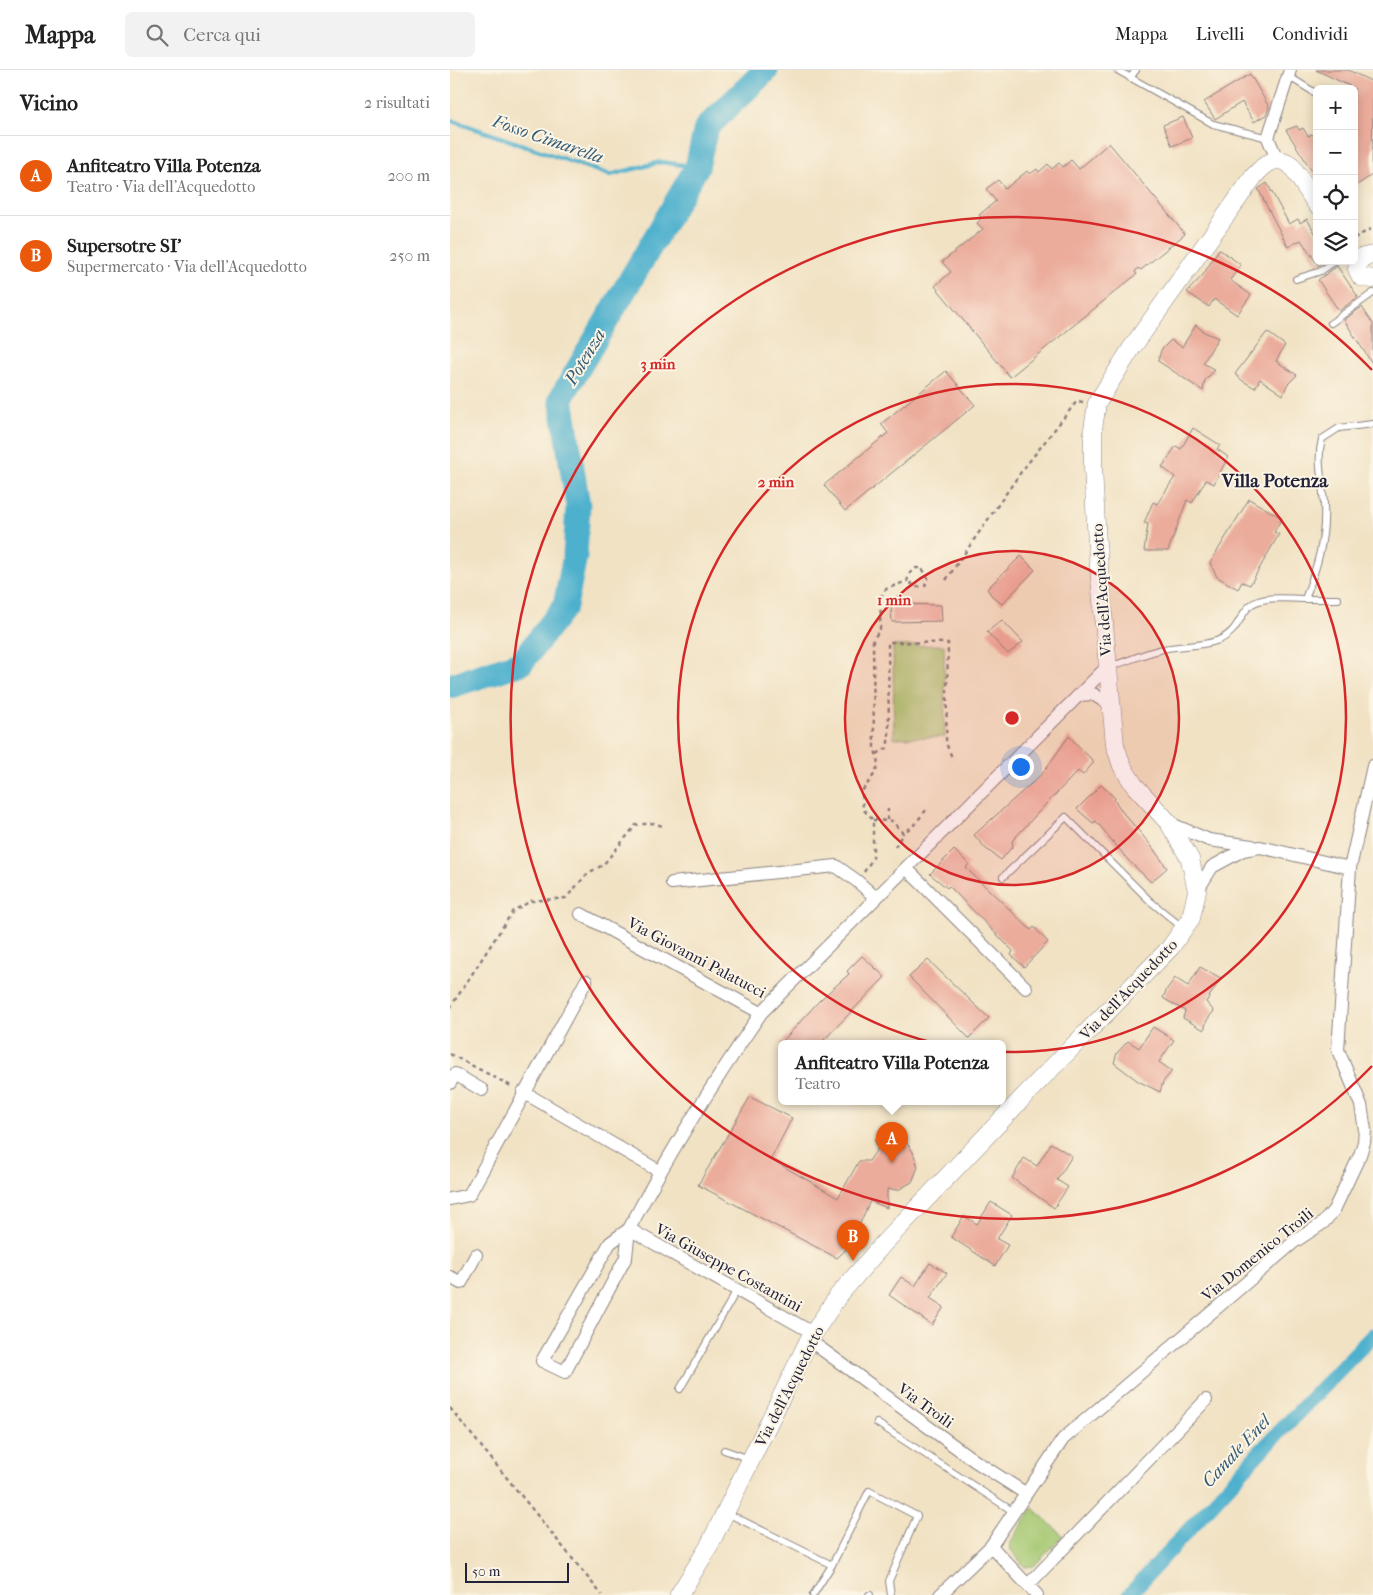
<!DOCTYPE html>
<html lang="it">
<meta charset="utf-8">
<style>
:root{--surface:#fff;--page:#f2f2f2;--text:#222;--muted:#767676;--line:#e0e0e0;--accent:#ea580c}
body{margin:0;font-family:"IM FELL French Canon",serif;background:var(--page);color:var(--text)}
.controls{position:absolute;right:15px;top:15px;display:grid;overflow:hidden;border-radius:8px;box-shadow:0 2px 12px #0003}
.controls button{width:45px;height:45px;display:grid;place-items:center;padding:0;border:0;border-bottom:1px solid var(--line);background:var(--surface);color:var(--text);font:25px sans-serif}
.scale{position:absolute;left:15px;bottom:12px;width:104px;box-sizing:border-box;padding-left:5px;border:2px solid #22223b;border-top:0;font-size:14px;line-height:18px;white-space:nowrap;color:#22223b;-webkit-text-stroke:4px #fcf5e5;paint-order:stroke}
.you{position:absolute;left:570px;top:696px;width:18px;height:18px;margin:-12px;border:4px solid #fff;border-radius:50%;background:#1a73e8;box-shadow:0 0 0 8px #1a73e833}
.badge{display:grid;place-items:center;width:32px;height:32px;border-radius:50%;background:var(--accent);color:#fff;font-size:16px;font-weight:700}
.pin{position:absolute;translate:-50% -41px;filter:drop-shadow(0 1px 2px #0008)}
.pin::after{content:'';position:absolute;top:26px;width:18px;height:15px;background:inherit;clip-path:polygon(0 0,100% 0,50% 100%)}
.popup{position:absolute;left:328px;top:970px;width:228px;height:65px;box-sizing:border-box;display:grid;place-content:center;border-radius:8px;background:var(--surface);filter:drop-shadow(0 1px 4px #0005);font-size:16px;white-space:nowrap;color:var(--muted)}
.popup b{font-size:19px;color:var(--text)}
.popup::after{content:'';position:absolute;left:50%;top:100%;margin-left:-10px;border:10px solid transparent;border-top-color:var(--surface)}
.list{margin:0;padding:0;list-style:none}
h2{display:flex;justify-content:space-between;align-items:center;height:65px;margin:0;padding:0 20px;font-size:21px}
h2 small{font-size:16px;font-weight:400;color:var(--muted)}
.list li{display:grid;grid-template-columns:32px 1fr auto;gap:15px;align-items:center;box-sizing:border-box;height:80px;padding:0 20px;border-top:1px solid var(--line)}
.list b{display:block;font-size:19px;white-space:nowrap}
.list p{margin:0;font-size:16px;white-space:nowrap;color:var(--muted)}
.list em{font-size:16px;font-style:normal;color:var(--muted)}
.icon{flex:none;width:28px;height:28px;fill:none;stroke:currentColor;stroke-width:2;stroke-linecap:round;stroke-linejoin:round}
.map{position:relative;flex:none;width:923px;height:1525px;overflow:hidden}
header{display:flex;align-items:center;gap:30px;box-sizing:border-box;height:70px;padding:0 25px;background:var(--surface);border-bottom:1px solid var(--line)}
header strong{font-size:24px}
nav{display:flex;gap:28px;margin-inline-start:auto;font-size:18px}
.search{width:350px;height:45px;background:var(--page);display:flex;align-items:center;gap:12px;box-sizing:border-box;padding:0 18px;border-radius:8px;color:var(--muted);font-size:19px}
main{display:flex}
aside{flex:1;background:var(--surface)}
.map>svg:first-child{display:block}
</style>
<header>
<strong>Mappa</strong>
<div class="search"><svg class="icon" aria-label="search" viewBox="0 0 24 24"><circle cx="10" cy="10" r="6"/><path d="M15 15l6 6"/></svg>Cerca qui</div>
<nav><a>Mappa</a><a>Livelli</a><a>Condividi</a></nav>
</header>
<main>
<aside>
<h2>Vicino<small>2 risultati</small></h2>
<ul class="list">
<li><span class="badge">A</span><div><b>Anfiteatro Villa Potenza</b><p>Teatro · Via dell'Acquedotto</p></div><em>200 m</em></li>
<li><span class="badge">B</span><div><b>Supersotre SI'</b><p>Supermercato · Via dell'Acquedotto</p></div><em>250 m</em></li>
</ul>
</aside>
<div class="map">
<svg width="923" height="1525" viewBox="0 0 923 1525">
<rect width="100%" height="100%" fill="#fcf5e5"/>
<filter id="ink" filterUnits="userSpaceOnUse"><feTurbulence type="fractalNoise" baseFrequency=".02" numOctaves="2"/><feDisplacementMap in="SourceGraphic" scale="10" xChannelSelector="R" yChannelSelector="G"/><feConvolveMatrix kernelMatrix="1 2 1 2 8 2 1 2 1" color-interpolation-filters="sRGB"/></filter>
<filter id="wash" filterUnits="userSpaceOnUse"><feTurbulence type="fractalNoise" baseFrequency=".0096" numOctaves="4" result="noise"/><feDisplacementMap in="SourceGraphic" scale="20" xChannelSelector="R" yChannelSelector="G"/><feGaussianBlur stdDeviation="1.12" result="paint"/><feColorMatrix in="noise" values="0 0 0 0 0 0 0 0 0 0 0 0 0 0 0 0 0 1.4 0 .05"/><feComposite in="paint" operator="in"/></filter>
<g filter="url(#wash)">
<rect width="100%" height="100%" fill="#f1e2c4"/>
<path fill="#a4c770" stroke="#637456" d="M494,575L495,667L444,668L443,576Z
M583,1438L613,1466L584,1496L575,1497L561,1480L560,1473Z"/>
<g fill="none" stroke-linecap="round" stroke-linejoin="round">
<path stroke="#4eb0cd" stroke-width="4.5" d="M0,50L160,105L211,92L247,97"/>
<path stroke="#4eb0cd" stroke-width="15" d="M679,1525L807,1385L923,1265"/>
<path stroke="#4eb0cd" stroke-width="25" d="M0,616L71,593L115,536L125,486L128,436L111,328L247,97L256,58L316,0"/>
</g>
<g id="blocks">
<path fill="#ebac9b" d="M866,0H898L923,12L922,105L904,117V87L909,84L904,74V18Z
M800,4L819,37L817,44L804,52L792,32L765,49L754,32Z
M733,47L742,68L722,76L713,55Z
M847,56L849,60L853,58L858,66L862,64L867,71V109L836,60Z
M659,73L735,164L691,200L688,198L685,202L687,204L560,307L485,216L501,202L492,192L533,159L527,153L532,148L529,145L546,131L536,119L548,110L555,119L577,101L580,104L587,99L589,102L598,94L602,99L609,93L613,97L621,90L629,99Z
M817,113L839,154L848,149L850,153L857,149L867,166V191H876L869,196L851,170L838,177L808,119Z
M769,179L791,195L780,210L801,225L787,245L764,229L759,237L737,222L753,205Z
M887,196L908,227L889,241L868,210Z
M912,237L923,254V295L894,250Z
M746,255L754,262L768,268L753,293L765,300L755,310L753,321L708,291L711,280L721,270L732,277Z
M817,262L835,275L826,291L847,305L837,315L833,325L810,309L805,318L793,311L785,304Z
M496,301L525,335L395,441L374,415L438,363L431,354Z
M743,358L770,375L767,379L778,387L764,414L756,410L742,433L737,430L718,481H694L698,454L694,453L703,432L707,434L725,407L712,397L726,376L731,379Z
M799,429L832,448L824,462L829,464L800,515L792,512L788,519L767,507L760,493Z
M571,486L585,500L552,534L542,526L537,519Z
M441,534L491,535L492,551L442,552Z
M552,550L573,572L558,584L537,562Z
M619,666L644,692L633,705L628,701L596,734L562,771L563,776L551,790L535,778L524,765L592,704Z
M651,715L665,728L664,730L674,744L700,774L717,798L701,812L678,790L646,751L643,753L627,739Z
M504,780L519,794L516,798L581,860L584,857L598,872L574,897L561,885L563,881L499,816L497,818L480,804Z
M412,886L435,907L370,974H330L369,931L399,904L397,901Z
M478,890L539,948L519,968L459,907Z
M750,897L771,908L756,932L764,941L757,950L754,960L733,948L735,941L713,928L717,919L725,908L738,916Z
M703,957L724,970L709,992L722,1001L713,1012L710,1022L688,1011L664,993L667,983L678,971L689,978Z
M300,1027L342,1048L321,1089L388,1128L409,1091H419L428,1078L424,1069L438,1065L455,1070L463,1082L468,1097L462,1112L448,1120L437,1119V1138L420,1131L400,1176L387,1188L248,1115Z
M601,1073L622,1086L607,1110L618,1117L604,1138L562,1108L574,1088L587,1096Z
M541,1132L562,1145L547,1169L558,1175L545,1196L501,1167L514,1146L527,1154Z
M480,1193L497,1203L480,1228L494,1237L482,1255L439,1225L451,1207L465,1216Z"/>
</g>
</g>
<g filter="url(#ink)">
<use href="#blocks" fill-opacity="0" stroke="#8a8280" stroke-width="1"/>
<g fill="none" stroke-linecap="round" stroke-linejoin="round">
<g stroke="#8a8280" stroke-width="8">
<path id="lane" d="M667,0L763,54L818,68
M838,6L867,24
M680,8L686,0
M846,209L871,201L885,191
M881,253L923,223
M855,529H888
M658,597C677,592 694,583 713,579C732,575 751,577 769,570C790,561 789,543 802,534C816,525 839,529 855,529C867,497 876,469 874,435C873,412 866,391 872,369L889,358L923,354
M553,807L616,747L700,831L733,858
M230,1319L287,1220
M427,1353L564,1442
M274,1380L300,1389
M277,1443L382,1495L419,1421L467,1446L439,1511L441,1525
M363,1525L382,1495
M419,1525H420"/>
</g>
<g stroke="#8a8280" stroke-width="14">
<path id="street" d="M827,89L818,68L840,0
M629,625L643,624L660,635
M719,753L759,770L802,776
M456,798L576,918
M222,813L386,796L407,811L426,828
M747,821L762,797L793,780L810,777L900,798
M131,844L311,943
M0,1013L5,1004L32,1020
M73,1022L209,1101
M0,1129L19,1125L136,911
M179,1159L176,1187L115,1302L92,1291L160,1173Z
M0,1207L11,1213L26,1185
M363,1263L179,1159C218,1084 263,1013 311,943L657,597
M359,1270L525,1391L575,1423
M541,1476L587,1525
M579,1514L756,1330
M490,1525L541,1476L613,1369L844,1172L873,1153L884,1140L910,1085L914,1072L915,1060L911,1035L888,980L900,798L923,696"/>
</g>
<g stroke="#8a8280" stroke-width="19">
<path id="secondary" d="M923,185L910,188L907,199L911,207L923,209
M229,1525L258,1478L359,1270L388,1226L433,1174L582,1018L720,878L741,848L747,821L740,789L719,753L684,715L672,696L665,675L647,475L643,397V359L647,333L681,279L804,106C815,94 826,84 841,95L867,135"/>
</g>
<path stroke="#8a8280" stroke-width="2.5" stroke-dasharray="4 4" stroke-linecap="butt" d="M904,168L921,159
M496,510L571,402L627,331L633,332
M427,684L437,678L439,666L438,572L498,573L496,673L503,690
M423,750L442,751L453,763L463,756L477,739
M437,750L438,739
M445,777L453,763
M414,802L423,788V750L413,739L412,721C424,704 433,699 424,678L423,570L430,559L431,527L436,519L457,511L460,503L466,498H472L478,508L475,516L467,517L457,511
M0,938L63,841L81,831L116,828L138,803L153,795L186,755L204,753L215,757
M0,984L63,1017
M0,1338L152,1525"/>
<use href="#lane" stroke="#fff" stroke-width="6"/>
<use href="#street" stroke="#fff" stroke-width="12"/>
<use href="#secondary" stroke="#fff" stroke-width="18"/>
</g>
</g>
<circle cx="562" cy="648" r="167" fill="#d62828" fill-opacity=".12"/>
<g fill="none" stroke="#d62828" stroke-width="2.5">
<circle cx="562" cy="648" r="167"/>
<circle cx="562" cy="648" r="334"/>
<path d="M922 996A501 501 0 1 1 922 300"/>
</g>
<g text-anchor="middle" stroke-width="4" stroke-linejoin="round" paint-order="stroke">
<g font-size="16" fill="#22223b" stroke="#fcf5e5">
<text transform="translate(651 520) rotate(-94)" y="6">Via dell'Acquedotto</text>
<text transform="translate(247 887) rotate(28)" y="6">Via Giovanni Palatucci</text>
<text transform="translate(678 919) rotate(-46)" y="6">Via dell'Acquedotto</text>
<text transform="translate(807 1184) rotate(-39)" y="6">Via Domenico Troili</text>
<text transform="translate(279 1197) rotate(29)" y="6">Via Giuseppe Costantini</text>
<text transform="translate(339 1316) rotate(-63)" y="6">Via dell'Acquedotto</text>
<text transform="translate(476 1335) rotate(36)" y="6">Via Troili</text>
</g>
<g font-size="18" font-style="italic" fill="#345b75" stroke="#fcf5e5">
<text transform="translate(98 69) rotate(19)" y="6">Fosso Cimarella</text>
<text transform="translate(135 287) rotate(-59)" y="6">Potenza</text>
<text transform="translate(786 1381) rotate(-47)" y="6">Canale Enel</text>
</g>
<g font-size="19" font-weight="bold" fill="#22223b" stroke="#fcf5e5">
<text x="825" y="417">Villa Potenza</text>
</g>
</g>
<circle cx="562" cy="648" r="8" fill="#d62828" stroke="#fcf5e5" stroke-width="2.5"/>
<g font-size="15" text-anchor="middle" font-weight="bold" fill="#d62828" stroke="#fcf5e5" stroke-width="4" stroke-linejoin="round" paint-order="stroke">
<text x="208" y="299">3 min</text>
<text x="326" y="417">2 min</text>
<text x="444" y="535">1 min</text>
</g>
</svg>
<div class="controls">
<button>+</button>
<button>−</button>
<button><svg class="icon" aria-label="locate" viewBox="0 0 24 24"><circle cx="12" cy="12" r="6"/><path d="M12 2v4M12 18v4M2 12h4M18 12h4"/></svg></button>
<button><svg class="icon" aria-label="layers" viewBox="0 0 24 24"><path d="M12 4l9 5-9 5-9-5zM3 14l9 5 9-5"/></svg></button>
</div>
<div class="scale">50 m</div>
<div class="you"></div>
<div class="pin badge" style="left:442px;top:1093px">A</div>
<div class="popup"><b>Anfiteatro Villa Potenza</b>Teatro</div>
<div class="pin badge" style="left:403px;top:1191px">B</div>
</div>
</main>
